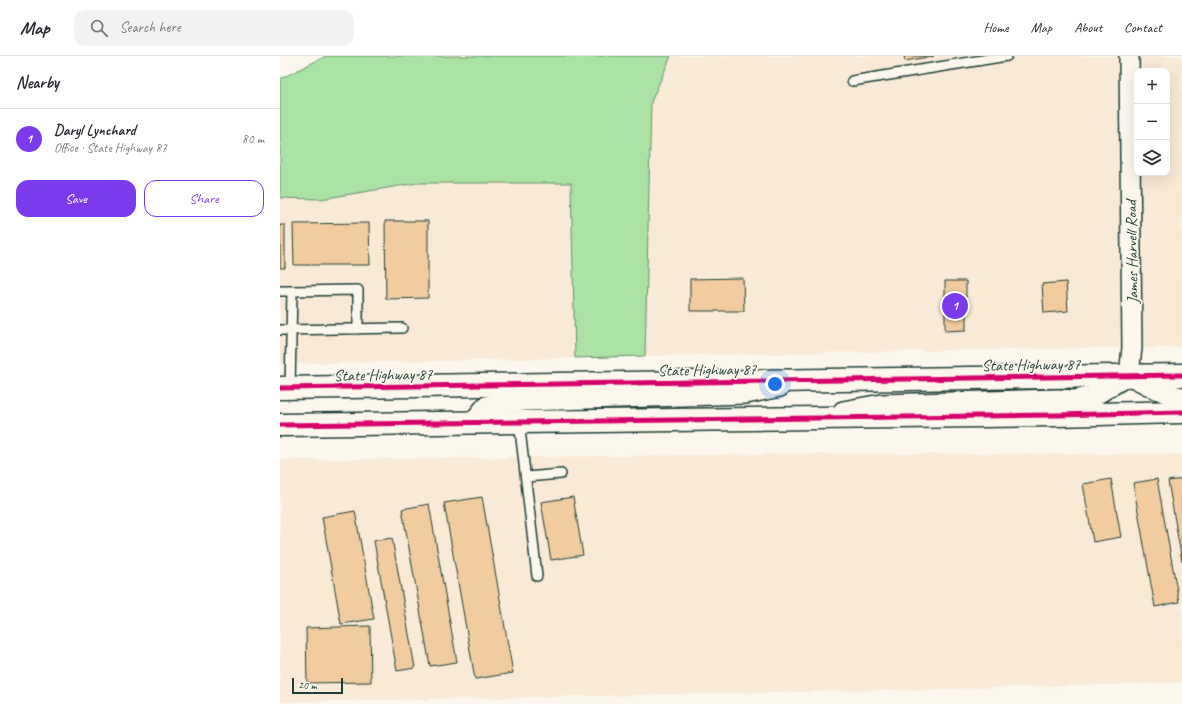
<!DOCTYPE html>
<meta charset="utf-8">
<style>
:root{--surface:#fff;--page:#f2f2f3;--text:#2b2b33;--muted:#7c7c81;--line:#e1e1e2;--accent:#7c3aed}
body{margin:0;font-family:Caveat,sans-serif;background:var(--page);color:var(--text)}
.controls{position:absolute;right:12px;top:12px;display:grid;overflow:hidden;border-radius:8px;box-shadow:0 4px 16px #0002}
.controls button{width:36px;height:36px;display:grid;place-items:center;padding:0;border:0;border-bottom:1px solid var(--line);background:var(--surface);color:var(--text);font:20px sans-serif}
.scale{position:absolute;left:12px;bottom:10px;width:51px;box-sizing:border-box;padding-left:4px;border:2px solid #1f3d34;border-top:0;font-size:11px;line-height:14px;white-space:nowrap;color:#1f3d34;-webkit-text-stroke:3px #fbf7ec;paint-order:stroke}
.you{position:absolute;left:495px;top:328px;width:14px;height:14px;margin:-10px;border:3px solid #fff;border-radius:50%;background:#1a73e8;box-shadow:0 0 0 6px #1a73e833}
.badge{display:grid;place-items:center;width:26px;height:26px;border-radius:50%;background:var(--accent);color:#fff;font-size:13px;font-weight:700}
.pin{position:absolute;translate:-50% -50%;border:2px solid #fff;box-shadow:0 1px 4px #0006}
.list{margin:0;padding:0;list-style:none}
h2{display:flex;justify-content:space-between;align-items:center;height:52px;margin:0;padding:0 16px;font-size:17px}
h2 small{font-size:13px;font-weight:400;color:var(--muted)}
.list li{display:grid;grid-template-columns:26px 1fr auto;gap:12px;align-items:center;box-sizing:border-box;height:60px;padding:0 16px;border-top:1px solid var(--line)}
.list b{display:block;font-size:15px;white-space:nowrap}
.list p{margin:0;font-size:13px;white-space:nowrap;color:var(--muted)}
.list em{font-size:13px;font-style:normal;color:var(--muted)}
.actions{display:flex;gap:8px;padding:12px 16px}
.actions a{flex:1;padding:9px 0;border:1px solid var(--accent);border-radius:12px;text-align:center;font-size:14px;color:var(--accent)}
.actions .main{background:var(--accent);color:#fff}
.icon{flex:none;width:22px;height:22px;fill:none;stroke:currentColor;stroke-width:2;stroke-linecap:round;stroke-linejoin:round}
.map{position:relative;flex:none;width:902px;height:648px;overflow:hidden}
header{display:flex;align-items:center;gap:24px;box-sizing:border-box;height:56px;padding:0 20px;background:var(--surface);border-bottom:1px solid var(--line)}
header strong{font-size:19px}
nav{display:flex;gap:22px;margin-inline-start:auto;font-size:14px}
.search{width:280px;height:36px;background:var(--page);display:flex;align-items:center;gap:10px;box-sizing:border-box;padding:0 14px;border-radius:12px;color:var(--muted);font-size:15px}
main{display:flex}
aside{flex:1;background:var(--surface)}
.map>svg:first-child{display:block}
</style>
<header>
<strong>Map</strong>
<div class="search"><svg class="icon" aria-label="search" viewBox="0 0 24 24"><circle cx="10" cy="10" r="6"/><path d="M15 15l6 6"/></svg>Search here</div>
<nav><a>Home</a><a>Map</a><a>About</a><a>Contact</a></nav>
</header>
<main>
<aside>
<h2>Nearby<small></small></h2>
<ul class="list">
<li><span class="badge">1</span><div><b>Daryl Lynchard</b><p>Office · State Highway 87</p></div><em>80 m</em></li>
</ul>
<div class="actions"><a class="main">Save</a><a>Share</a></div>
</aside>
<div class="map">
<svg width="902" height="648" viewBox="0 0 902 648">
<rect width="100%" height="100%" fill="#fbf7ec"/>
<filter id="ink" filterUnits="userSpaceOnUse"><feTurbulence type="fractalNoise" baseFrequency=".025" numOctaves="2"/><feDisplacementMap in="SourceGraphic" scale="8" xChannelSelector="R" yChannelSelector="G"/><feConvolveMatrix kernelMatrix="1 2 1 2 8 2 1 2 1" color-interpolation-filters="sRGB"/></filter>
<g filter="url(#ink)">
<path fill="#f8ead6" d="M391,0H839L842,292H837V291L828,292L820,291L819,292L365,300L371,46Z
M858,0H902V291L862,292L860,117H887V15H859Z
M291,126L295,302L0,308V142L41,143L137,127Z
M506,398H902V627L666,633L0,646V404Z"/>
<path fill="#abe2a6" stroke="#65906d" d="M46,0H391L371,46L365,300L295,302L291,127H137L41,143L0,142V23Z"/>
<path fill="#f1cca1" stroke="#1f3d34" d="M624,0H654L625,5Z
M105,165H148V242L106,243Z
M89,167L90,209H14L13,168Z
M0,169H5V212H0Z
M463,222L464,255H410V223Z
M665,225H686V274L665,275Z
M786,226L788,255L764,257L762,228Z
M831,423L841,481L813,486L803,428Z
M877,423L899,546L875,551L853,427Z
M902,423V505L888,425Z
M202,441L233,617L195,623L164,447Z
M293,441L303,499L271,504L261,446Z
M149,448L177,606L150,610L122,453Z
M75,455L94,563L61,568L42,461Z
M112,482L135,612L117,615L94,485Z
M90,570L91,626L27,627L26,572Z"/>
<g fill="none" stroke-linecap="round" stroke-linejoin="round">
<g stroke="#1f3d34" stroke-width="12">
<path id="service" d="M572,25L727,0
M0,235H12L10,332
M12,235L78,234V273
M0,274L122,272
M239,365L257,520
M246,421L281,418"/>
</g>
<g stroke="#1f3d34" stroke-width="22">
<path id="minor" d="M849,0L852,292L849,319
M849,319C866,328 883,338 902,341
M563,355L601,348L778,343L795,344L816,339L849,319
M193,366L206,350L220,347L245,345L466,338L500,331"/>
</g>
<g stroke="#1f3d34" stroke-width="25">
<path id="trunk" d="M0,332L902,319
M0,369L776,359L902,356"/>
</g>
<use href="#service" stroke="#fbf7ec" stroke-width="9"/>
<use href="#minor" stroke="#fbf7ec" stroke-width="19"/>
<use href="#trunk" stroke="#fbf7ec" stroke-width="22"/>
<g stroke="#fbf7ec" stroke-width="8">
<path id="cycleway" d="M0,332L902,319
M0,369L776,359L902,356"/>
</g>
<use href="#cycleway" stroke="#d6006c" stroke-width="5"/>
</g>
</g>
<g text-anchor="middle" stroke-width="3.5" stroke-linejoin="round" paint-order="stroke">
<g font-size="16" fill="#1f3d34" stroke="#fbf7ec">
<text transform="translate(851 196) rotate(-91)" y="6">James Harvell Road</text>
<text transform="translate(751 308) rotate(-1)" y="6">State Highway 87</text>
<text transform="translate(427 313) rotate(-1)" y="6">State Highway 87</text>
<text transform="translate(103 318) rotate(-1)" y="6">State Highway 87</text>
</g>
</g>
</svg>
<div class="controls">
<button>+</button>
<button>−</button>
<button><svg class="icon" aria-label="layers" viewBox="0 0 24 24"><path d="M12 4l9 5-9 5-9-5zM3 14l9 5 9-5"/></svg></button>
</div>
<div class="scale">20 m</div>
<div class="you"></div>
<div class="pin badge" style="left:675px;top:250px">1</div>
</div>
</main>
